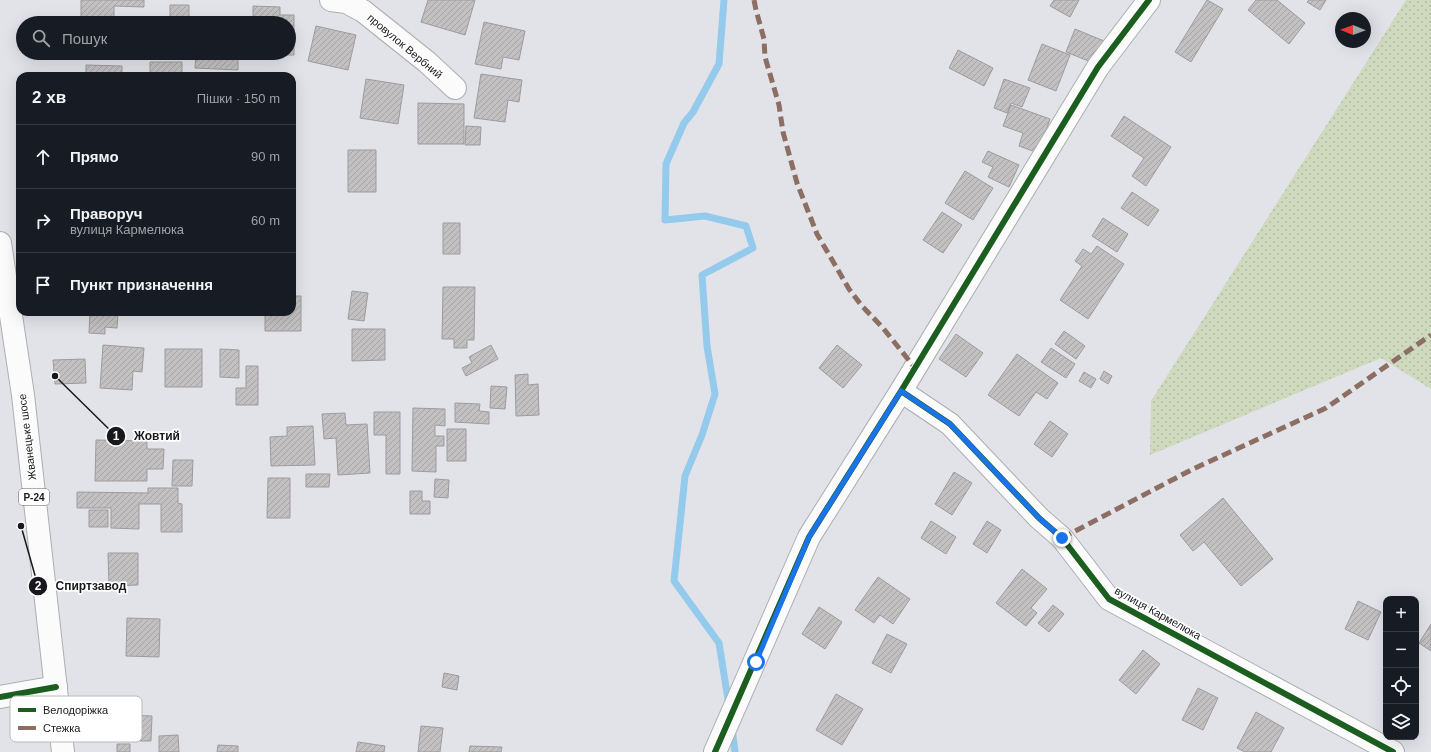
<!DOCTYPE html>
<html lang="uk">
<meta charset="utf-8">
<style>
:root{--surface:#171b24;--page:#242831;--text:#f1f3f6;--muted:#9ea1a6;--line:#363941}
body{margin:0;font-family:Arial,sans-serif;background:var(--page);color:var(--text)}
.controls{position:absolute;right:12px;bottom:12px;display:grid;overflow:hidden;border-radius:8px;box-shadow:0 4px 16px #0002}
.controls button{width:36px;height:36px;display:grid;place-items:center;padding:0;border:0;border-bottom:1px solid var(--line);background:var(--surface);color:var(--text);font:20px sans-serif}
.compass{position:absolute;left:1335px;top:12px;width:36px;height:36px;border-radius:50%;background:var(--surface);box-shadow:0 4px 16px #0002;rotate:271deg}
.stop{position:absolute;width:12px;height:12px;margin:-9px;border:3px solid #1a73e8;border-radius:50%;background:#fff}
.stop.end{background:#1a73e8;border-color:#fff;box-shadow:0 1px 4px #0008}
.list{margin:0;padding:0;list-style:none}
h2{display:flex;justify-content:space-between;align-items:center;height:52px;margin:0;padding:0 16px;font-size:17px}
h2 small{font-size:13px;font-weight:400;color:var(--muted)}
.list li{display:grid;grid-template-columns:26px 1fr auto;gap:12px;align-items:center;box-sizing:border-box;height:64px;padding:0 16px;border-top:1px solid var(--line)}
.list b{display:block;font-size:15px;white-space:nowrap}
.list p{margin:0;font-size:13px;white-space:nowrap;color:var(--muted)}
.list em{font-size:13px;font-style:normal;color:var(--muted)}
.icon{flex:none;width:22px;height:22px;fill:none;stroke:currentColor;stroke-width:2;stroke-linecap:round;stroke-linejoin:round}
.map{position:relative;flex:none;width:1431px;height:752px;overflow:hidden}
.search{position:absolute;background:var(--surface);box-shadow:0 4px 16px #0002;left:16px;top:16px;width:280px;height:44px;display:flex;align-items:center;gap:10px;box-sizing:border-box;padding:0 14px;border-radius:22px;color:var(--muted);font-size:15px}
.panel{position:absolute;background:var(--surface);box-shadow:0 4px 16px #0002;left:16px;top:72px;width:280px;height:244px;border-radius:12px}
.map>svg:first-child{display:block}
</style>
<div class="map">
<svg width="1431" height="752" viewBox="0 0 1431 752">
<defs>
<pattern id="grass-dots" width="8" height="8" patternUnits="userSpaceOnUse"><rect width="8" height="8" fill="#ced9bd"/><path d="M2 2h.1M6 6h.1" fill="none" stroke="#b0baa2" stroke-width="1.8" stroke-linecap="round"/></pattern>
<pattern id="building-hatch" width="6" height="6" patternUnits="userSpaceOnUse"><rect width="6" height="6" fill="#c2c0c1"/><path d="M-1 1l2-2M0 6l6-6M5 7l2-2" fill="none" stroke="#a6a4a5"/></pattern>
</defs>
<rect width="100%" height="100%" fill="#e2e3e9"/>
<path fill="url(#grass-dots)" d="M1406,0H1431V389L1381,358L1150,455L1151,401Z"/>
<g fill="none" stroke-linecap="round" stroke-linejoin="round">
<path stroke="#94caec" stroke-width="7" d="M724,0L719,64L693,112L684,123L666,164L665,220L705,216L746,226L753,248L702,275L707,346L715,394L702,435L685,476L674,581L719,643L729,706
M732,728L735,752"/>
</g>
<path fill="url(#building-hatch)" stroke="#9d9b9d" d="M81,0H144V7L114,6V23H81Z
M428,0H475L465,35L421,22Z
M1054,0H1079L1070,17L1050,6Z
M1207,0L1223,9L1191,62L1175,52Z
M1256,0H1277L1305,23L1289,44L1248,10Z
M1309,0H1326L1320,10L1307,2Z
M170,5H189V23H170Z
M253,6L280,7V15H294V55H278V53H289V23H253Z
M484,22L525,31L519,60L503,57L501,69L475,64Z
M316,26L356,35L348,70L308,61Z
M1075,29L1104,41L1096,64L1066,52Z
M1042,44L1070,55L1056,91L1028,80Z
M958,50L993,68L984,86L949,68Z
M196,53H238V70L195,68Z
M150,62H182V76H150Z
M86,65L122,66V76H86Z
M481,74L522,80L519,102L508,100L505,122L474,118Z
M366,79L404,85L398,124L360,118Z
M1004,79L1030,88L1022,107L1011,103L1007,113L994,108Z
M418,103L464,104V144H418Z
M1011,105L1050,119L1038,153L1019,146L1023,133L1003,126Z
M1124,116L1171,147L1146,186L1132,176L1144,158L1111,136Z
M466,126L481,127L480,145H465Z
M348,150H376V192H348Z
M988,151L1019,165L1009,187L988,177L993,167L982,162Z
M965,171L993,188L973,220L945,203Z
M1132,192L1159,210L1148,226L1121,208Z
M942,212L962,225L943,253L923,240Z
M1103,218L1128,234L1117,252L1092,236Z
M443,223H460V254H443Z
M1097,246L1124,264L1088,319L1060,300L1082,266L1075,261L1083,249L1091,254Z
M443,287H475L474,340H467V348H454V339H442Z
M352,291L368,293L364,321L348,319Z
M292,296H301V331H265V312H292Z
M90,312H118L117,328L105,327V334L89,333Z
M352,329H385V360L352,361Z
M1064,331L1085,346L1076,359L1055,344Z
M956,334L983,353L966,377L939,359Z
M103,345L144,348L142,372L133,371L132,390L100,388Z
M491,345L498,359L466,376L462,368L472,363L469,357Z
M837,345L862,365L843,388L819,368Z
M1051,348L1075,364L1066,378L1041,362Z
M165,349H202V387H165Z
M220,349L239,350V378L220,377Z
M1017,354L1058,383L1047,399L1036,392L1019,416L988,395Z
M85,359L86,383L55,384L53,360Z
M246,366H258V405H236V388H246Z
M1104,371L1112,376L1108,384L1100,379Z
M1084,372L1096,379L1091,388L1079,381Z
M528,374V385L538,384L539,415L516,416L515,375Z
M491,386L507,387L505,409L490,408Z
M455,403L480,404L479,411L489,412V424L455,422Z
M413,408L445,409V426L435,425V436H444V446H436V472L412,471Z
M374,412H400V474H386V435H374Z
M345,413L346,425L367,424L370,473L338,475L336,438L324,439L322,414Z
M1050,421L1068,434L1052,457L1034,444Z
M313,426L315,465L271,466L270,437L287,436V427Z
M447,429H466V461H447Z
M96,440L147,441V449H164L163,469H147V481H95Z
M173,460H193L192,486H172Z
M954,472L972,483L952,515L935,504Z
M306,474H330L329,487H306Z
M268,478H290V518H267Z
M435,479L449,480L448,498L434,497Z
M148,488H178V503L182,504V532H161V504H139V529L111,528V508H77V492L148,493Z
M410,491H422V501H430V514H410Z
M1223,498L1273,559L1241,586L1204,542L1193,551L1180,535Z
M89,510H108V527H89Z
M931,521L956,537L946,554L921,538Z
M987,521L1001,530L987,553L973,544Z
M108,553H138V585L109,586Z
M1022,569L1047,589L1031,608L1037,613L1026,626L996,603Z
M878,577L910,599L893,624L880,615L874,623L855,610Z
M1358,601L1381,612L1368,640L1345,629Z
M1053,605L1064,614L1049,632L1038,623Z
M819,607L842,622L825,649L802,634Z
M127,618L160,619L159,657L126,656Z
M1431,624V651L1419,643Z
M887,634L907,644L891,673L872,663Z
M1143,650L1160,664L1136,694L1119,680Z
M444,673L459,676L457,690L442,687Z
M1198,688L1218,698L1203,730L1182,720Z
M836,694L863,709L842,745L816,730Z
M1256,712L1284,728L1271,752H1245L1237,748Z
M129,715L152,716L151,741H140V734L128,733Z
M421,726L443,728L440,752H418Z
M178,735L179,752H159V736Z
M358,742L385,746L384,752H356Z
M117,744H130V752H117Z
M218,745L238,746V752H217Z
M470,746L502,747L501,752H469Z"/>
<g fill="none" stroke-linecap="round" stroke-linejoin="round">
<g stroke="#adaeb3" stroke-width="24">
<path id="minor" d="M331,0L346,2L363,11L427,62L455,88
M901,391L950,424L1039,518L1062,538L1109,599L1393,752
M0,697L56,687
M715,752L809,537L901,391L1098,67L1149,0"/>
</g>
<g stroke="#adaeb3" stroke-width="24">
<path id="major" d="M0,243L23,395L63,752"/>
</g>
<use href="#minor" stroke="#fbfbfc" stroke-width="22"/>
<use href="#major" stroke="#fbfbfc" stroke-width="22"/>
<path stroke="#8d6e63" stroke-width="5" stroke-dasharray="10 5" stroke-linecap="butt" d="M754,0L756,10L764,39L765,57L779,105L783,132L797,183L817,234L849,289L862,306L883,328L915,368
M1062,538L1193,469L1326,408L1431,335"/>
<g stroke="#fff" stroke-width="8">
<path id="cycleway" d="M901,391L950,424L1039,518L1062,538L1109,599L1393,752
M0,697L56,687
M715,752L809,537L901,391L1098,67L1149,0"/>
</g>
<use href="#cycleway" stroke="#1b5e20" stroke-width="6"/>
</g>
<g fill="none" stroke-linecap="round" stroke-linejoin="round">
<path stroke="#1a73e8" stroke-width="5" d="M756,662L809,537L901,391L950,424L1039,518L1062,538"/>
</g>
<g text-anchor="middle" stroke-width="3.5" stroke-linejoin="round" paint-order="stroke">
<rect fill="#fff" stroke="#5e5e61" stroke-width="1" x="19" y="489" width="30" height="16" rx="3"/>
<g font-size="10" font-weight="bold" fill="#19191d">
<text x="34" y="501">Р-24</text>
</g>
<g font-size="11" fill="#19191d" stroke="#fff">
<text transform="translate(405 46) rotate(40)" y="4">провулок Вербний</text>
<text transform="translate(27 437) rotate(-97)" y="4">Жванецьке шосе</text>
<text transform="translate(1158 613) rotate(29)" y="4">вулиця Кармелюка</text>
</g>
</g>
<rect x="10" y="696" width="132" height="46" rx="6" fill="#fff" stroke="#bababb" stroke-width="1"/>
<rect x="18" y="708" width="18" height="4" fill="#1b5e20"/>
<rect x="18" y="726" width="18" height="4" fill="#8d6e63"/>
<g font-size="11" fill="#19191d">
<text x="43" y="714">Велодоріжка</text>
<text x="43" y="732">Стежка</text>
</g>
<path fill="none" stroke="#19191d" stroke-width="1.5" d="M55 376L116 436M21 526L38 586"/>
<g fill="#19191d" stroke="#fff" stroke-width="1.5">
<circle cx="55" cy="376" r="4"/>
<circle cx="21" cy="526" r="4"/>
<circle cx="116" cy="436" r="10"/>
<circle cx="38" cy="586" r="10"/>
</g>
<g font-size="12" text-anchor="middle" font-weight="bold" fill="#fff">
<text x="116" y="440">1</text>
<text x="38" y="590">2</text>
</g>
<g font-size="12" text-anchor="middle" font-weight="bold" fill="#19191d" stroke="#fff" stroke-width="3.5" stroke-linejoin="round" paint-order="stroke">
<text x="157" y="440">Жовтий</text>
<text x="91" y="590">Спиртзавод</text>
</g>
</svg>
<div class="controls">
<button>+</button>
<button>−</button>
<button><svg class="icon" aria-label="locate" viewBox="0 0 24 24"><circle cx="12" cy="12" r="6"/><path d="M12 2v4M12 18v4M2 12h4M18 12h4"/></svg></button>
<button><svg class="icon" aria-label="layers" viewBox="0 0 24 24"><path d="M12 4l9 5-9 5-9-5zM3 14l9 5 9-5"/></svg></button>
</div>
<svg class="compass" viewBox="-18 -18 36 36"><path d="M0-13l5 13h-10z" fill="#e53935"/><path d="M0 13l5-13h-10z" fill="#9ea1a6"/></svg>
<div class="stop" style="left:756px;top:662px"></div>
<div class="stop end" style="left:1062px;top:538px"></div>
<div class="search"><svg class="icon" aria-label="search" viewBox="0 0 24 24"><circle cx="10" cy="10" r="6"/><path d="M15 15l6 6"/></svg>Пошук</div>
<section class="panel">
<h2>2 хв<small>Пішки · 150 m</small></h2>
<ul class="list">
<li><svg class="icon" aria-label="ahead" viewBox="0 0 24 24"><path d="M12 20V5M6 11l6-6 6 6"/></svg><div><b>Прямо</b></div><em>90 m</em></li>
<li><svg class="icon" aria-label="right" viewBox="0 0 24 24"><path d="M7 20v-9h11M14 6l5 5-5 5"/></svg><div><b>Праворуч</b><p>вулиця Кармелюка</p></div><em>60 m</em></li>
<li><svg class="icon" aria-label="arrive" viewBox="0 0 24 24"><path d="M6 21V4h12l-3 4 3 4H6"/></svg><div><b>Пункт призначення</b></div></li>
</ul>
</section>
</div>
